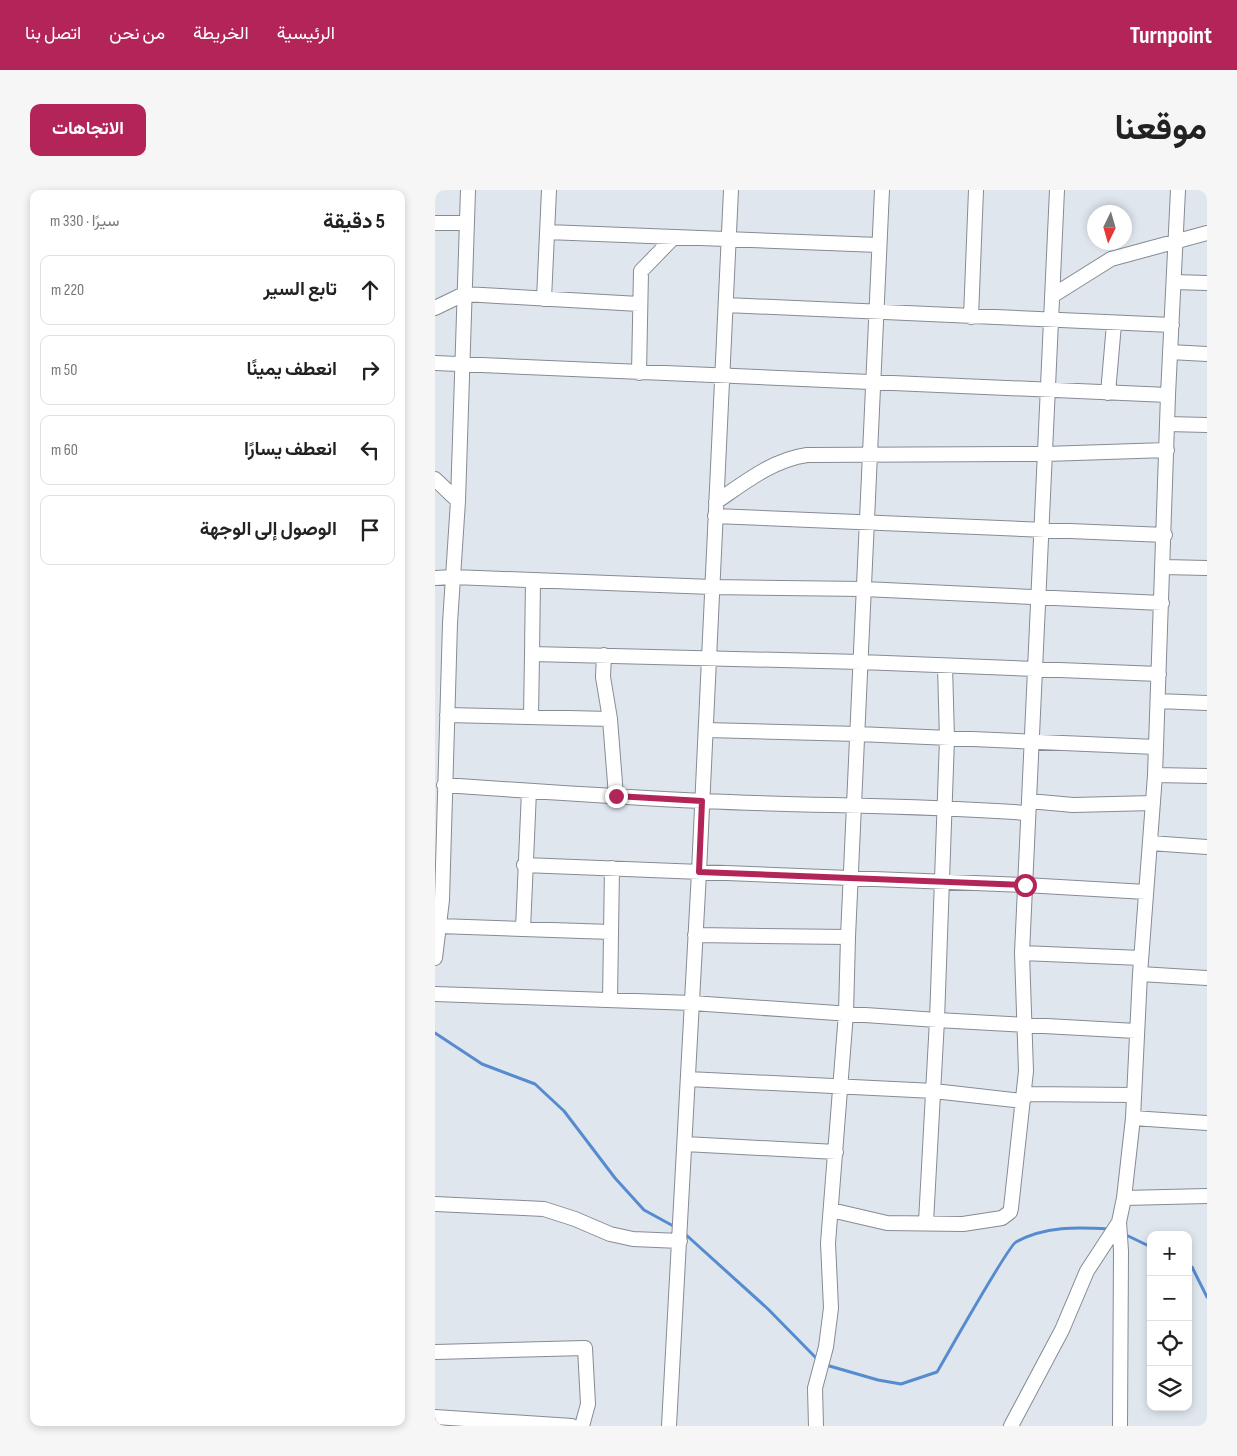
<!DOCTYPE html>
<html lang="ar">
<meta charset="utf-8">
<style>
:root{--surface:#fff;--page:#f6f6f6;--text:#222;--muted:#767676;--line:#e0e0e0;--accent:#b32559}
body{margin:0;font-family:"Sofia Sans Condensed",Vazirmatn,sans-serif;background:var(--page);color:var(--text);direction:rtl}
.controls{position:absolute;right:15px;bottom:15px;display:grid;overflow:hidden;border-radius:10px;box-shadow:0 2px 8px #0003}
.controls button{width:45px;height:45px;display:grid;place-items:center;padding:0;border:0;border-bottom:1px solid var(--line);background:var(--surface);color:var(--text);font:25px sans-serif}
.compass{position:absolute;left:652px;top:15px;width:45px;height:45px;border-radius:50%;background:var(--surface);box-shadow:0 2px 8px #0003;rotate:185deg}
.stop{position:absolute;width:15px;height:15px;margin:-11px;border:4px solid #b32559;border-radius:50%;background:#fff}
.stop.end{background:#b32559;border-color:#fff;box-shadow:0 1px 5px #0008}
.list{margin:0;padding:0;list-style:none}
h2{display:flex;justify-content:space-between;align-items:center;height:65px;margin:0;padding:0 20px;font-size:21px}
h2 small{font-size:16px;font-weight:400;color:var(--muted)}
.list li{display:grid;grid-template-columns:32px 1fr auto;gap:15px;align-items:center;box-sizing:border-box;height:70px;margin:0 10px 10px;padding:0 10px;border:1px solid var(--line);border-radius:10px}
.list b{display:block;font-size:19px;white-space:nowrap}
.list em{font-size:16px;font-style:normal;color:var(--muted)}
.icon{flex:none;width:28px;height:28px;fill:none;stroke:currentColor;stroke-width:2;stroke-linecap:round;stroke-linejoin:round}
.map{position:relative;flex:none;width:772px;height:1236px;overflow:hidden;direction:ltr;border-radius:10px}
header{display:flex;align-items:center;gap:30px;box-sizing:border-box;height:70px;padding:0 25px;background:var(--accent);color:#fff}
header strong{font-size:24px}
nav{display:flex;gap:28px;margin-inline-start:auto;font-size:18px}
.intro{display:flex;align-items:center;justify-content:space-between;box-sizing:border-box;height:120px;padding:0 30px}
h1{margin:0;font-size:35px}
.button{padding:12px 22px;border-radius:10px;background:var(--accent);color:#fff;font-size:18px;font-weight:700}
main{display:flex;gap:30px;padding:0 30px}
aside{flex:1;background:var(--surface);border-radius:10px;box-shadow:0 2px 8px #0003}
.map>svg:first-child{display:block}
</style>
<header>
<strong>Turnpoint</strong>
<nav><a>الرئيسية</a><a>الخريطة</a><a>من نحن</a><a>اتصل بنا</a></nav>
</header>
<div class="intro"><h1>موقعنا</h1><a class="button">الاتجاهات</a></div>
<main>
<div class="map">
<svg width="772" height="1236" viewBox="0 0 772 1236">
<rect width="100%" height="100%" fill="#dfe6ee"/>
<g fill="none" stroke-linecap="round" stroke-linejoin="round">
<path stroke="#568bcf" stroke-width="3" d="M0,843L47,874L100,894L129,921L180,988L209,1020L242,1038
M249,1043L333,1119L384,1171
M689,1044L716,1057
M753,1075L757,1077L772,1107
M391,1175L443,1190L466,1194L502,1182C512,1165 573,1056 581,1052C610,1036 642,1037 674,1039"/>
<g stroke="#858c93" stroke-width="16">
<path id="minor" d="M0,33H32
M112,42L444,55
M739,92L772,93
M617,106L676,69L772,43
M109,109L114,0
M291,115L737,135
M0,118L29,104L204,114
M536,127L541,0
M735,162L772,164
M0,173L733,205
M204,183L206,81L239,47
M673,203L679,134
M732,234L772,235
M0,289L23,311
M281,312C309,293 337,270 372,265L610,264L732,260
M280,326L730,345
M729,377L772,378
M0,388L18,387L277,397L429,399L727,413
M98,390L97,464L426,472L724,484
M169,465L168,487L175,529L181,606
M723,511L772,513
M12,525L175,529
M96,527L97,464
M271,540L423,544L721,557
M720,585L772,586
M9,595C95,601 181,607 267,611C376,616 485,615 593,623
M594,611L638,615L718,613
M715,653L772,657
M89,675L590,695L711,702
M4,736L176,742
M88,739L94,601
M260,745L413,747
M587,763L706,768
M0,768L7,710L15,433L23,311L33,0
M705,784L772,788
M0,804L257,813L502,830L701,841
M175,810L177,678
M253,889L499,901L588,911
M589,904L699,905
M698,928L772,933
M250,954L401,962
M689,1008L772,1006
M0,1014L109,1019L140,1029L175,1044L198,1049L245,1051
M396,1020L452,1033L528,1034L567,1028L575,1022L576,1018L591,881L587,763L622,0
M491,1032L502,830L512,549L510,476
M684,1032L686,1061L685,1236
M0,1162L150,1158L153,1214L147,1236
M0,1227L137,1236
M234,1236L264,682L296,0
M381,1236L380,1198L391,1157L396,1118L393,1053L411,823L413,747L447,0
M576,1236L627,1140L652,1081L684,1032L689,1008L698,928L705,784L720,585L733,205L743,0"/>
</g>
<use href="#minor" stroke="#fff" stroke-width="14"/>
</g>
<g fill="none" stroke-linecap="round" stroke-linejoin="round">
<path stroke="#b32559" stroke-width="6" d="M181,606L267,611L264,682L590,695"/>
</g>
</svg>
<div class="controls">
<button>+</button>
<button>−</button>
<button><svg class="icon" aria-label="locate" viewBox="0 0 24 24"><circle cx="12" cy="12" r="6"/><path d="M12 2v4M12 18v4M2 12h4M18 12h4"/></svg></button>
<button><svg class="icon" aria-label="layers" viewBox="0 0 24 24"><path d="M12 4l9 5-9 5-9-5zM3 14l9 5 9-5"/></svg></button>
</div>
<svg class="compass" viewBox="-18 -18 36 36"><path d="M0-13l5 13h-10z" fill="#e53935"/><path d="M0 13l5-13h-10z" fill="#767676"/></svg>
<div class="stop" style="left:590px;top:695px"></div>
<div class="stop end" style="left:181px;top:606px"></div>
</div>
<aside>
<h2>5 دقيقة<small>سيرًا · 330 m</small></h2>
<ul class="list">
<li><svg class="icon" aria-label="ahead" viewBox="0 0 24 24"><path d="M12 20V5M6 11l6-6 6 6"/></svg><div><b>تابع السير</b></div><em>220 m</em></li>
<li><svg class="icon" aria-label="right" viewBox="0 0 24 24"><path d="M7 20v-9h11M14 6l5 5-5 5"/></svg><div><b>انعطف يمينًا</b></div><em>50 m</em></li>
<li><svg class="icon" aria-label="left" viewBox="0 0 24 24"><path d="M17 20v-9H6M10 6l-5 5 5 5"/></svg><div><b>انعطف يسارًا</b></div><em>60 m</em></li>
<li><svg class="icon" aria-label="arrive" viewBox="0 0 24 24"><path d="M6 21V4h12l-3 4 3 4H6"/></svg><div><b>الوصول إلى الوجهة</b></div></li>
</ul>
</aside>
</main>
